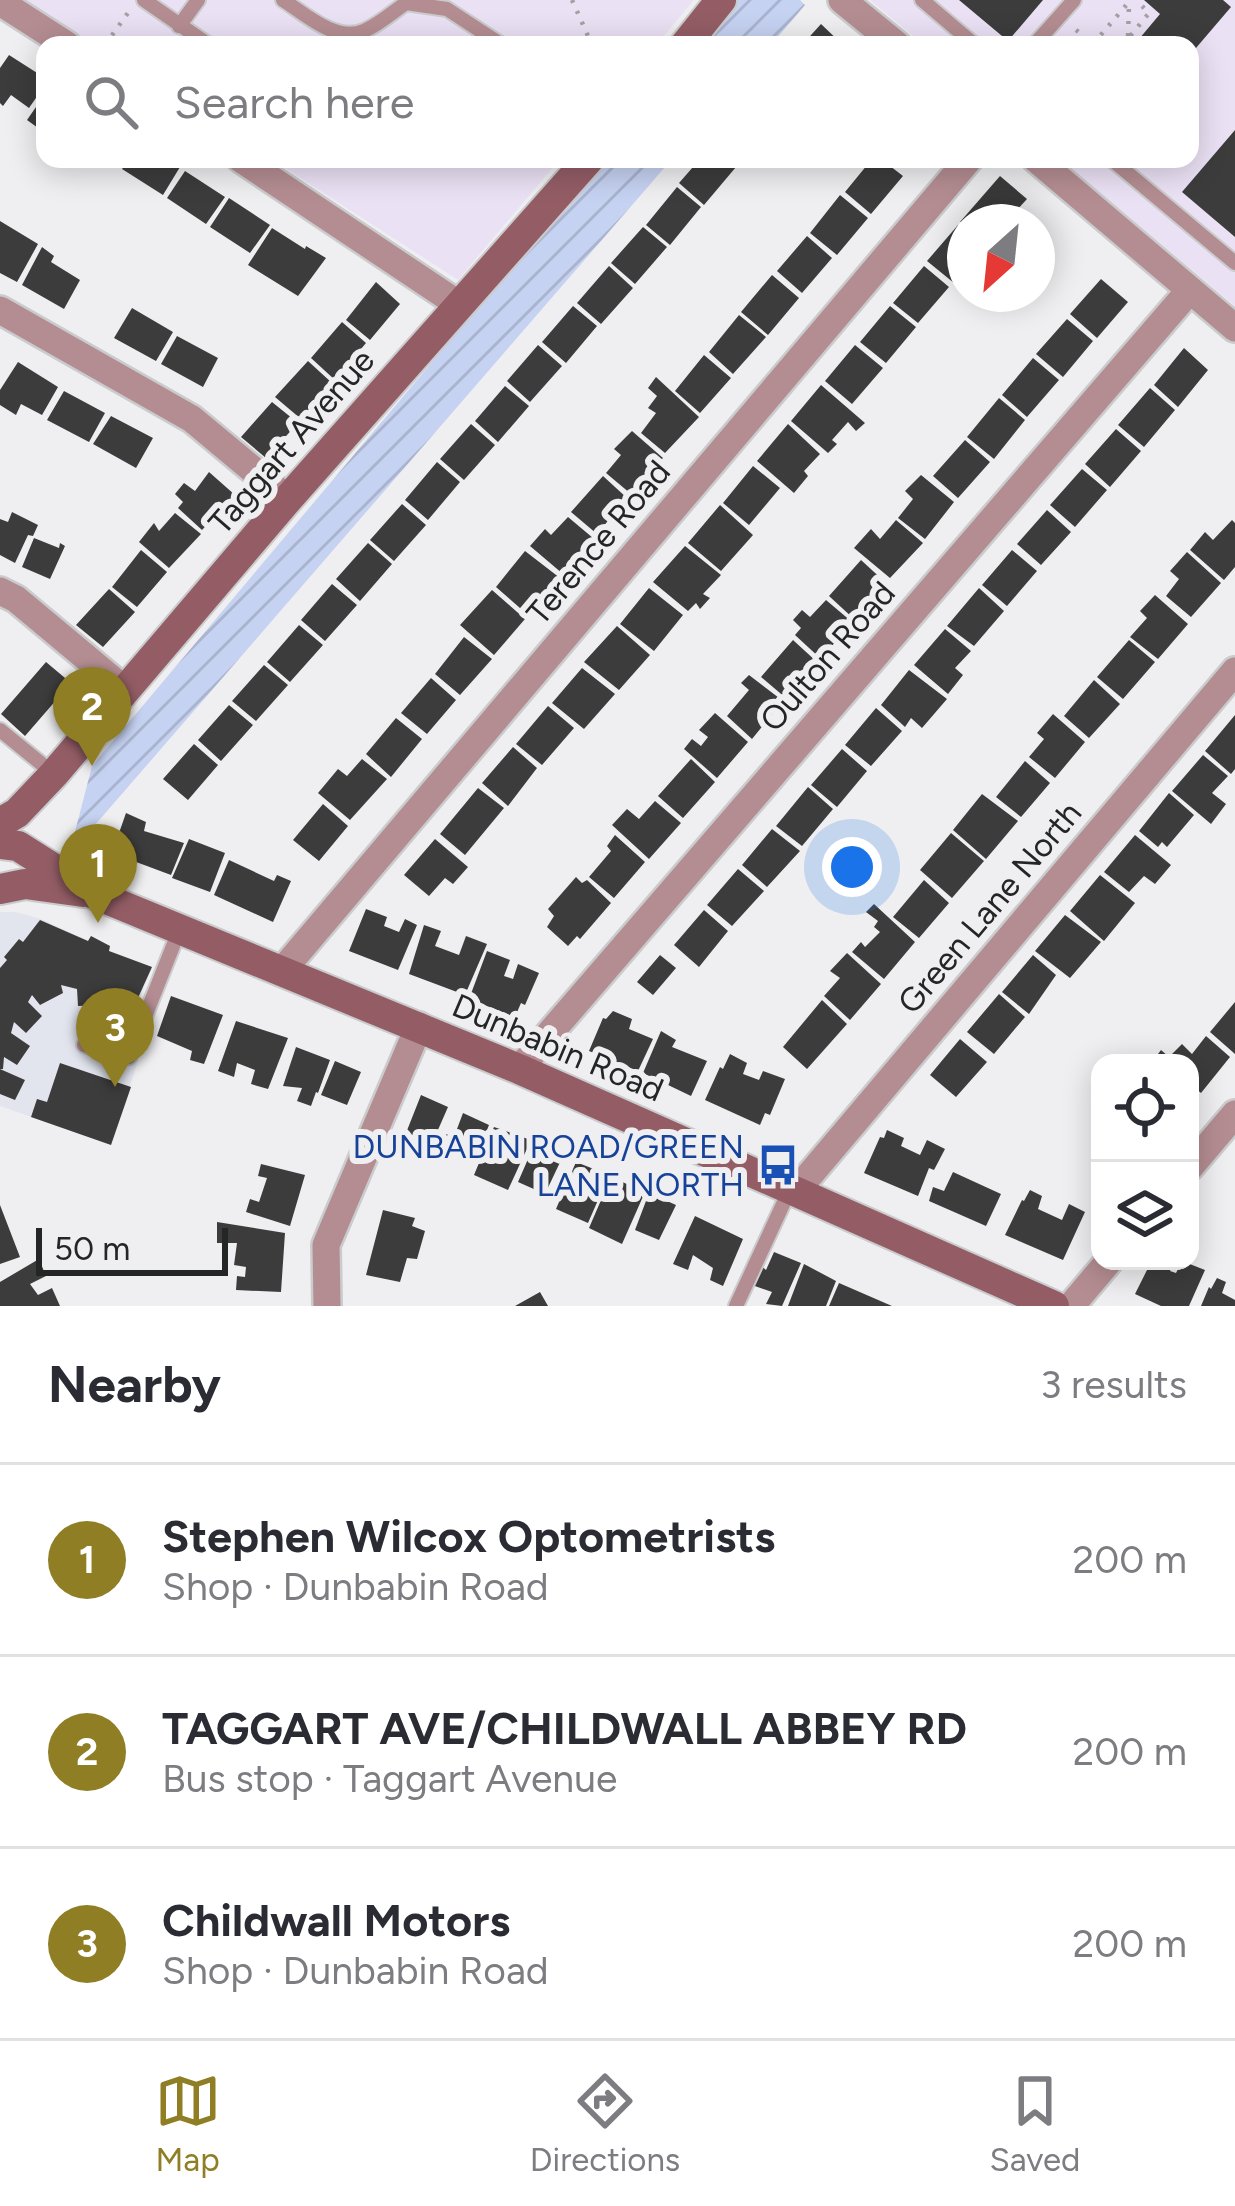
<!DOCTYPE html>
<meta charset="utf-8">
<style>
:root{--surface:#fff;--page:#f2f2f3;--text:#2b2b33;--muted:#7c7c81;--line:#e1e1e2;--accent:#8f7e24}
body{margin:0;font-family:Figtree,sans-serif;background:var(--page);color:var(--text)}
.controls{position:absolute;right:36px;bottom:36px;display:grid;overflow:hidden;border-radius:24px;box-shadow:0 6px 30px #0003}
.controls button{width:108px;height:108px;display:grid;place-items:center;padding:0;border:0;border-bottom:3px solid var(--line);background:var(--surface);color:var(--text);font:60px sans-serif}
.compass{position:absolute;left:947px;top:204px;width:108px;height:108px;border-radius:50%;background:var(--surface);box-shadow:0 6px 30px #0003;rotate:207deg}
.scale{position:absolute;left:36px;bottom:30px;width:192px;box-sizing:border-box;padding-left:12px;border:6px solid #242525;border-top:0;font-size:33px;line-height:42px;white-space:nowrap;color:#242525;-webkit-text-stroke:9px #efeff1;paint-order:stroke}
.you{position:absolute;left:852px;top:867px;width:42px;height:42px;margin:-30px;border:9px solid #fff;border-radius:50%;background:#1a73e8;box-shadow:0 0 0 18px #1a73e833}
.badge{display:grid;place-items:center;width:78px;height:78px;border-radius:50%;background:var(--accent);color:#fff;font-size:39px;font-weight:700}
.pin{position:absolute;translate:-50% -99px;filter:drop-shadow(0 3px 6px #0008)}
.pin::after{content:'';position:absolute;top:63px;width:42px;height:36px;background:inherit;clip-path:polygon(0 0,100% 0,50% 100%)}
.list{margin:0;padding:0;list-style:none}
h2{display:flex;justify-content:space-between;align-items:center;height:156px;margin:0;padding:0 48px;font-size:51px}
h2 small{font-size:39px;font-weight:400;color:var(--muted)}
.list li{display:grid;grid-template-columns:78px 1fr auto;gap:36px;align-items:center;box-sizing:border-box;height:192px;padding:0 48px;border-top:3px solid var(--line)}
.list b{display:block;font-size:45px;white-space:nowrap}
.list p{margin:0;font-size:39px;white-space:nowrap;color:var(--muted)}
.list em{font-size:39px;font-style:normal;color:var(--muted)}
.icon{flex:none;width:66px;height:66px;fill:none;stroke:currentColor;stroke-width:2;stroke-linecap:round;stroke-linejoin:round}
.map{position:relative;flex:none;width:1235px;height:1306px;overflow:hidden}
.search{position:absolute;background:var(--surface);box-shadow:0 6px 30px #0003;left:36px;right:36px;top:36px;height:132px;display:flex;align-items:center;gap:30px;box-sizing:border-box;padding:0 42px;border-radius:24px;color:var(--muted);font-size:45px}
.sheet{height:732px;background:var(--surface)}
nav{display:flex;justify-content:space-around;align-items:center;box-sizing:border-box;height:168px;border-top:3px solid var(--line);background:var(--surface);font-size:33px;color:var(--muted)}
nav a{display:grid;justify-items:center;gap:6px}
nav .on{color:var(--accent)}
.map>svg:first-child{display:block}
</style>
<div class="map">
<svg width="1235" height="1306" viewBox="0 0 1235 1306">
<defs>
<pattern id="garden-furrows" width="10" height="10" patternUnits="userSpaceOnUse" patternTransform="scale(3)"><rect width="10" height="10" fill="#c6d2f2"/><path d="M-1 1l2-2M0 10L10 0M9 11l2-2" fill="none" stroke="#aab4cf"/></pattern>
</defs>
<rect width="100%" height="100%" fill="#efeff1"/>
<path fill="#e2e5ee" d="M0,912H16L41,919L88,941L91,936L110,946L109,951L152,967L123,1039L140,1054L111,1145L0,1106Z"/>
<path fill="#ebe1f5" d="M24,0H694L656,45H94Z
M870,0H1235V306L1060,159H1190V45H924Z
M271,159H560L458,280Z"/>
<path fill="url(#garden-furrows)" d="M737,0H800L805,5L771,45H699Z
M603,159H672L69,855L92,766Z"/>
<path fill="#3d3c3d" d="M959,0H1043L1008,41Z
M1144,0H1223L1231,7L1190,55V45H1134L1160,14Z
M821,24L843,45H802Z
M9,55L45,78V85L29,108L11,95L3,106L0,103V68Z
M45,94V133L27,120Z
M1235,130V237L1182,192Z
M129,159H167L180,167L163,195L122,169Z
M700,159H727L736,167L704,205L679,183Z
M872,159H881L903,176L871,214L845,192Z
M185,171L225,197L206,224L167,198Z
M1000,176L1027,199L1006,222H960Z
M677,187L701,207L670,245L646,225Z
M840,195L868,218L837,255L810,233Z
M229,198L270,225L250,253L210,227Z
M0,221L38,244L17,282L0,273Z
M958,225L965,230V270L954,283L927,261Z
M643,227L667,247L635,284L611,263Z
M272,228L305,249L306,246L326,258L298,296L248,265Z
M807,236L832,258L802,293L777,271Z
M42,247L54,256L51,262L80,280L64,309L22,285Z
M609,266L633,288L601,324L577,303Z
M924,266L949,287L918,323L893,303Z
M772,275L799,298L768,335L741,312Z
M1101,279L1128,302L1097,338L1070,314Z
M376,282L400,304L370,340L346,320Z
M573,306L597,326L566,363L542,342Z
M890,306L916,327L886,363L860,342Z
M132,308L173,332L156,361L114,338Z
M739,315L766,337L733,374L709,352Z
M1067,319L1093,341L1063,377L1036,354Z
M342,322L366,343L335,380L311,358Z
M177,336L218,358L203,387L161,364Z
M538,345L562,366L530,402L507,381Z
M855,345L883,368L852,404L825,381Z
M1184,348L1208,370L1178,407L1154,385Z
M704,355L731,378L700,413L675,391Z
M1033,358L1059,380L1027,417L1002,395Z
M308,361L332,383L301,419L275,397Z
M18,362L58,387L42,415L21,404L16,415L0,405V390Z
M656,377L699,417L665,453L641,433L656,413L648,408L657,396L648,388Z
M821,385L865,423L856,431L848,422L832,440L837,444L828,453L791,421Z
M505,386L529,406L498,442L475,421Z
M1150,388L1175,410L1144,447L1118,425Z
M64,391L105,413L89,442L47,420Z
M999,398L1025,420L994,459L967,437Z
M272,402L298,423L266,458L241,437Z
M111,416L153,438L136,468L93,444Z
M471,424L495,445L464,480L440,459Z
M788,424L820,454L804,471L808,476L794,493L757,461Z
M1116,429L1141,451L1110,487L1085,464Z
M632,431L663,458L631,494L606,473L621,455L614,449Z
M965,440L990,462L958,498L933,476Z
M437,462L460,482L428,520L405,500Z
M753,466L780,488L749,525L723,503Z
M1082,469L1107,490L1075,527L1050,505Z
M209,472L235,495L202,530L178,508L183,502L175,494L184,483L195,491Z
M921,475L954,502L925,539L898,518L913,499L905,491Z
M603,476L627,498L597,534L571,512Z
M402,504L426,525L394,561L370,540Z
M720,505L753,535L721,571L688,543Z
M1047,510L1071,532L1041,565L1017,544Z
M12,512L38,525L33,536L28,535L15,563L0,555V519L8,522Z
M175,513L201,534L169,568L139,542L154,523L159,531Z
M568,517L593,538L563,574L530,546L545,529L551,535Z
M896,520L923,543L890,578L854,548L871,529L880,539Z
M1232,520L1235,523V567L1224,580L1190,550L1205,532L1213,540Z
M34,538L59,548L60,543L65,546L50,579L22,567Z
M368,543L392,564L360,601L336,579Z
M685,546L721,575L703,594L710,598L700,609L696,603L688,611L653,582Z
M141,550L167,572L137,607L112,587Z
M1012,550L1037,571L1007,606L982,585Z
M525,551L560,578L529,616L496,587Z
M1187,552L1221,583L1191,617L1166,596L1179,579L1170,571Z
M861,560L886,583L854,619L829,596Z
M332,584L357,605L325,641L301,620Z
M649,588L683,615L654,651L620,624Z
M979,588L1004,611L974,646L947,626Z
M109,589L135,612L103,647L76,625Z
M492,590L525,619L494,655L460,625Z
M1155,595L1188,624L1158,659L1130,637L1147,618L1140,611Z
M826,600L852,622L821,659L795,635L801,628L793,620L802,610L810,617Z
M299,625L323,645L290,682L267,662Z
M617,626L650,655L619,690L584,662Z
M945,629L971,651L955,668L963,675L948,694L914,665Z
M464,637L492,659L460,695L435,674Z
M793,640L817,662L787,699L761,677Z
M1129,640L1155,662L1123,699L1097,677Z
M46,662L71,683L25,736L1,714Z
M264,665L288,685L256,721L232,701Z
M582,668L615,694L584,729L552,703Z
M909,670L947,699L922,728L911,718L905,727L881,705Z
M749,675L783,701L752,739L727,716L749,690L741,683Z
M431,678L456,700L427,734L401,713Z
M1094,680L1120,704L1089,738L1064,716Z
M229,705L253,725L221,761L198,740Z
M548,706L574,728L542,765L516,744Z
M876,708L902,731L871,766L845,745Z
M715,713L748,742L717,778L684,749L692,739L701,746L708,737L699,730Z
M1053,714L1085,742L1055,778L1029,757L1044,739L1037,733Z
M1235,715V769L1231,774L1205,751Z
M396,718L422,739L391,777L366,754Z
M194,744L218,765L188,800L163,779Z
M513,747L537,768L508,806L482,783Z
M842,749L867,771L837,807L811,785Z
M1203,755L1228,776L1212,793L1226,804L1211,824L1172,791Z
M362,759L387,779L350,820L318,793L338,769L347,776Z
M691,759L715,782L683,818L658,796Z
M1025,761L1050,783L1021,817L996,797Z
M808,787L833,809L802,846L776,826Z
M478,788L504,808L465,855L440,834Z
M1169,793L1194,815L1167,847L1162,842L1158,847L1139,831Z
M982,794L1018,821L986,859L953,830Z
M655,801L681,823L649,859L612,825L627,809L639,819Z
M323,804L348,826L319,861L293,840Z
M126,813L146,822L144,831L184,843L171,875L112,853Z
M772,829L800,851L767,887L742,865Z
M951,833L984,861L952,898L920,870Z
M615,835L645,862L614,898L589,877L611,851L607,846Z
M1135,835L1171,865L1155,884L1144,876L1129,892L1104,872Z
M189,839L225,853L210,892L172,878Z
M435,839L468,867L453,884L445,878L429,896L404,875Z
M229,860L274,881L277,875L291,881L273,922L214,895Z
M738,869L764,891L732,926L707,905Z
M1100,875L1135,903L1104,941L1070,911Z
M576,877L582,883L587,880L611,903L580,939L577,936L568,946L547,927L554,916L548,909Z
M924,880L949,903L919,938L893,917Z
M874,904L915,942L884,979L852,952L861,942L865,947L880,932L874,927L878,921L866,912Z
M366,909L387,917L384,926L399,932L405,919L417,925L398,970L349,951Z
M704,910L728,931L699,967L674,945Z
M1065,915L1101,942L1070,978L1035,951Z
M40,920L88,941L91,936L110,946L109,951L152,967L128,1020L118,1018L113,1038L101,1036L104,1005L78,1006L77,989L61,985L63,993L40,1005L32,995L28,1002L42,1016L26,1033L14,1022L11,1033L30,1046L17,1065L4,1057L3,1069H0V968L7,960L4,957L19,939L23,942Z
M424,925L441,931L435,946L459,955L466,936L487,944L465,995L409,974Z
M487,951L510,960L504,976L513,979L518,964L539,973L525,1005L521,1003L515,1017L469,999Z
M847,953L881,984L850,1020L824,996L840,978L830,971Z
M660,955L676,968L653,995L637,982Z
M1033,955L1056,975L1029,1014L1002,992Z
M999,994L1025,1017L994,1054L967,1032Z
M171,996L223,1015L204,1064L190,1060L192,1051L157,1036Z
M822,1000L847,1024L807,1069L783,1047Z
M1235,1002V1054L1210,1032Z
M613,1011L632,1019L629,1029L653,1039L638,1071L589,1051L603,1018L606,1019Z
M236,1021L288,1038L268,1089L251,1084L255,1070L237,1063L234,1077L218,1071Z
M661,1031L676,1040L672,1047L707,1061L691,1096L643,1073Z
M1206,1036L1230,1057L1201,1093L1190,1084V1063H1162L1155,1058L1161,1050L1169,1057L1182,1044L1192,1054Z
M960,1039L987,1062L956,1097L930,1075Z
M296,1047L330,1060L318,1093L316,1092L311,1106L297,1101L302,1088L283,1086Z
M730,1054L747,1063L743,1074L759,1080L763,1071L785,1079L770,1115L765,1113L760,1125L705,1100L720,1067L723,1069Z
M335,1061L361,1072L347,1105L321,1095Z
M60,1063L131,1087L111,1145L31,1117L37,1099L47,1102Z
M0,1069L25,1080L15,1100L0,1094Z
M421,1095L448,1107L427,1155L416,1151L420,1138L406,1133Z
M463,1113L489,1125L475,1160L440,1147L446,1134L454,1137Z
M494,1127L531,1140L508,1190L474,1175Z
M887,1130L904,1138L901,1146L920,1155L927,1140L945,1149L934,1170L929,1168L918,1196L864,1173L880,1137L884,1138Z
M535,1143L563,1156L545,1194L518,1182Z
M576,1162L609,1175L588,1223L556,1209Z
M261,1164L305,1175L290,1226L246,1212L250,1199L259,1202L267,1178L258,1176Z
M953,1172L1001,1194L986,1226L929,1201L933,1187L944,1191Z
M611,1177L645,1192L622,1244L589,1228Z
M1030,1190L1042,1196L1038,1209L1062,1220L1069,1204L1085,1212L1063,1260L1005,1235L1022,1200L1024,1201Z
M649,1193L676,1205L659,1240L635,1230Z
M0,1205L20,1257L0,1264Z
M383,1210L415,1218L412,1226L425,1231L417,1259L407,1258L400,1282L366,1275Z
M695,1216L743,1239L723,1286L710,1280L713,1268L693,1255L688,1270L673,1264Z
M217,1222L285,1233L281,1292L236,1290L237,1276L245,1277L246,1267L234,1265L237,1243H217Z
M774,1252L801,1263L782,1306L766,1304L772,1292L749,1284L758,1263L766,1270Z
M39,1259L46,1276L30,1284L38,1295L52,1288L60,1306H0V1282Z
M1162,1261H1175L1170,1271L1176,1273L1182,1261L1205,1270L1189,1306H1161L1135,1294L1151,1262L1160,1266Z
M804,1264L836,1281L826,1306H788Z
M1217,1278L1226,1282L1222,1293L1235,1300V1306H1201L1209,1287L1211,1289Z
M839,1283L892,1306H829Z
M540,1292L548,1306H515Z"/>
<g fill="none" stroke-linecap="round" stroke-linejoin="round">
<g stroke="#cacbcc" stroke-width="18">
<path id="lane" d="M144,0L209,45
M283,0C305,14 336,43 364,31C378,25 393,12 406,3L447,9L502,45
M922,0L975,45
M179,26L198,0
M1034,45L1074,0
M1111,159L1235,263
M0,730L54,774
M84,1045L129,1057L179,931
M736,1306L791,1187"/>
</g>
<g stroke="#cacbcc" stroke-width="32">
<path id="street" d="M842,0L897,45
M0,2L67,45
M241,159L458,304
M1036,159L1235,328
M0,310L192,419L288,499
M0,591L16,599L125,690
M282,971L969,159
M519,1069L1190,290
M1190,1167L1235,1114
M797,1190L1235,671
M327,1306L326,1245L419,1026
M1071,1306L1109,1261"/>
</g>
<g stroke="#cacbcc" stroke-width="34">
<path id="secondary" d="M685,45L721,0
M0,823L17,813L54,774L288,499L589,159
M0,844L18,846L94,894L519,1069L1054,1306
M0,889L25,884L83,892"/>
</g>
<path stroke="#a2a2a4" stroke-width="4.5" stroke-dasharray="3 9" stroke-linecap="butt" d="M572,0L592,45
M1076,30L1095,45
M1128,36L1129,6
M1093,44L1129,2
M105,45L130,10
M1123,45L1149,13L1136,0"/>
<use href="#lane" stroke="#b48d92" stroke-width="14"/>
<use href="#street" stroke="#b48d92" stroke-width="27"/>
<use href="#secondary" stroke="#945d66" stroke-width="30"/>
</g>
<defs>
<g id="bus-bare" transform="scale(3.24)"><path d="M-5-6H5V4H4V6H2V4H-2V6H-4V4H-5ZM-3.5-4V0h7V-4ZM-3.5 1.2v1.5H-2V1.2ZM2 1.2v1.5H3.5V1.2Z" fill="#1a4fb4" stroke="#efeff1" stroke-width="2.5" paint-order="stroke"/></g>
</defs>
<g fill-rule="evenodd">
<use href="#bus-bare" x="778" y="1165"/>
</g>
<g text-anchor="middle" stroke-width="12" stroke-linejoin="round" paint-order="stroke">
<g font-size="33" fill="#242525" stroke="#efeff1">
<text transform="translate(291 441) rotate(-49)" y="12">Taggart Avenue</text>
<text transform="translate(598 542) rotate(-50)" y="12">Terence Road</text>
<text transform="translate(827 656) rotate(-49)" y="12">Oulton Road</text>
<text transform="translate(989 907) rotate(-50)" y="12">Green Lane North</text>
<text transform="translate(558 1047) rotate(23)" y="12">Dunbabin Road</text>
</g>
<g font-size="33" fill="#164399" stroke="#efeff1" text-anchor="end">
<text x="744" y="1158">DUNBABIN ROAD/GREEN<tspan x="744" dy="38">LANE NORTH</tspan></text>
</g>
</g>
</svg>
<div class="controls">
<button><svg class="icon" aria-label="locate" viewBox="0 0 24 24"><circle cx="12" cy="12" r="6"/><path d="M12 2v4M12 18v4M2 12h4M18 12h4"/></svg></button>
<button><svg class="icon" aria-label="layers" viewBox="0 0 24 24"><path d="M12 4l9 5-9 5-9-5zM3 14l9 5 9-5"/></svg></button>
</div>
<svg class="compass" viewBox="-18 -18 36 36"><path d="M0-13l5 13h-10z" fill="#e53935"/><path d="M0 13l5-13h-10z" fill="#7c7c81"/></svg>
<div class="scale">50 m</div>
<div class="you"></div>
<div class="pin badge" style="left:98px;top:923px">1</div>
<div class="pin badge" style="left:92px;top:766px">2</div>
<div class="pin badge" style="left:115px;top:1087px">3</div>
<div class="search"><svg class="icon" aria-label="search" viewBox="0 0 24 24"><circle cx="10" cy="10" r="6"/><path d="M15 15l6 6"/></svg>Search here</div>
</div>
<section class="sheet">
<h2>Nearby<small>3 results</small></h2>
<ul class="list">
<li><span class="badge">1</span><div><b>Stephen Wilcox Optometrists</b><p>Shop · Dunbabin Road</p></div><em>200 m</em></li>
<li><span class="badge">2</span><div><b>TAGGART AVE/CHILDWALL ABBEY RD</b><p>Bus stop · Taggart Avenue</p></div><em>200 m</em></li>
<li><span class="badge">3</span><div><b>Childwall Motors</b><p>Shop · Dunbabin Road</p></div><em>200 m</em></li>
</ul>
</section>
<nav>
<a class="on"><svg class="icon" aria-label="map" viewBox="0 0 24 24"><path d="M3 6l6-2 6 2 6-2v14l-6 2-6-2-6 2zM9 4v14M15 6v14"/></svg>Map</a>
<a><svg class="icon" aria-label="directions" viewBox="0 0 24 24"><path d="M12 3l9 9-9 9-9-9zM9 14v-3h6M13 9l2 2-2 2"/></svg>Directions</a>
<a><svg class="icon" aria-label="saved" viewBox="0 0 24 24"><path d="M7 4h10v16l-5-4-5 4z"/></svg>Saved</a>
</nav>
